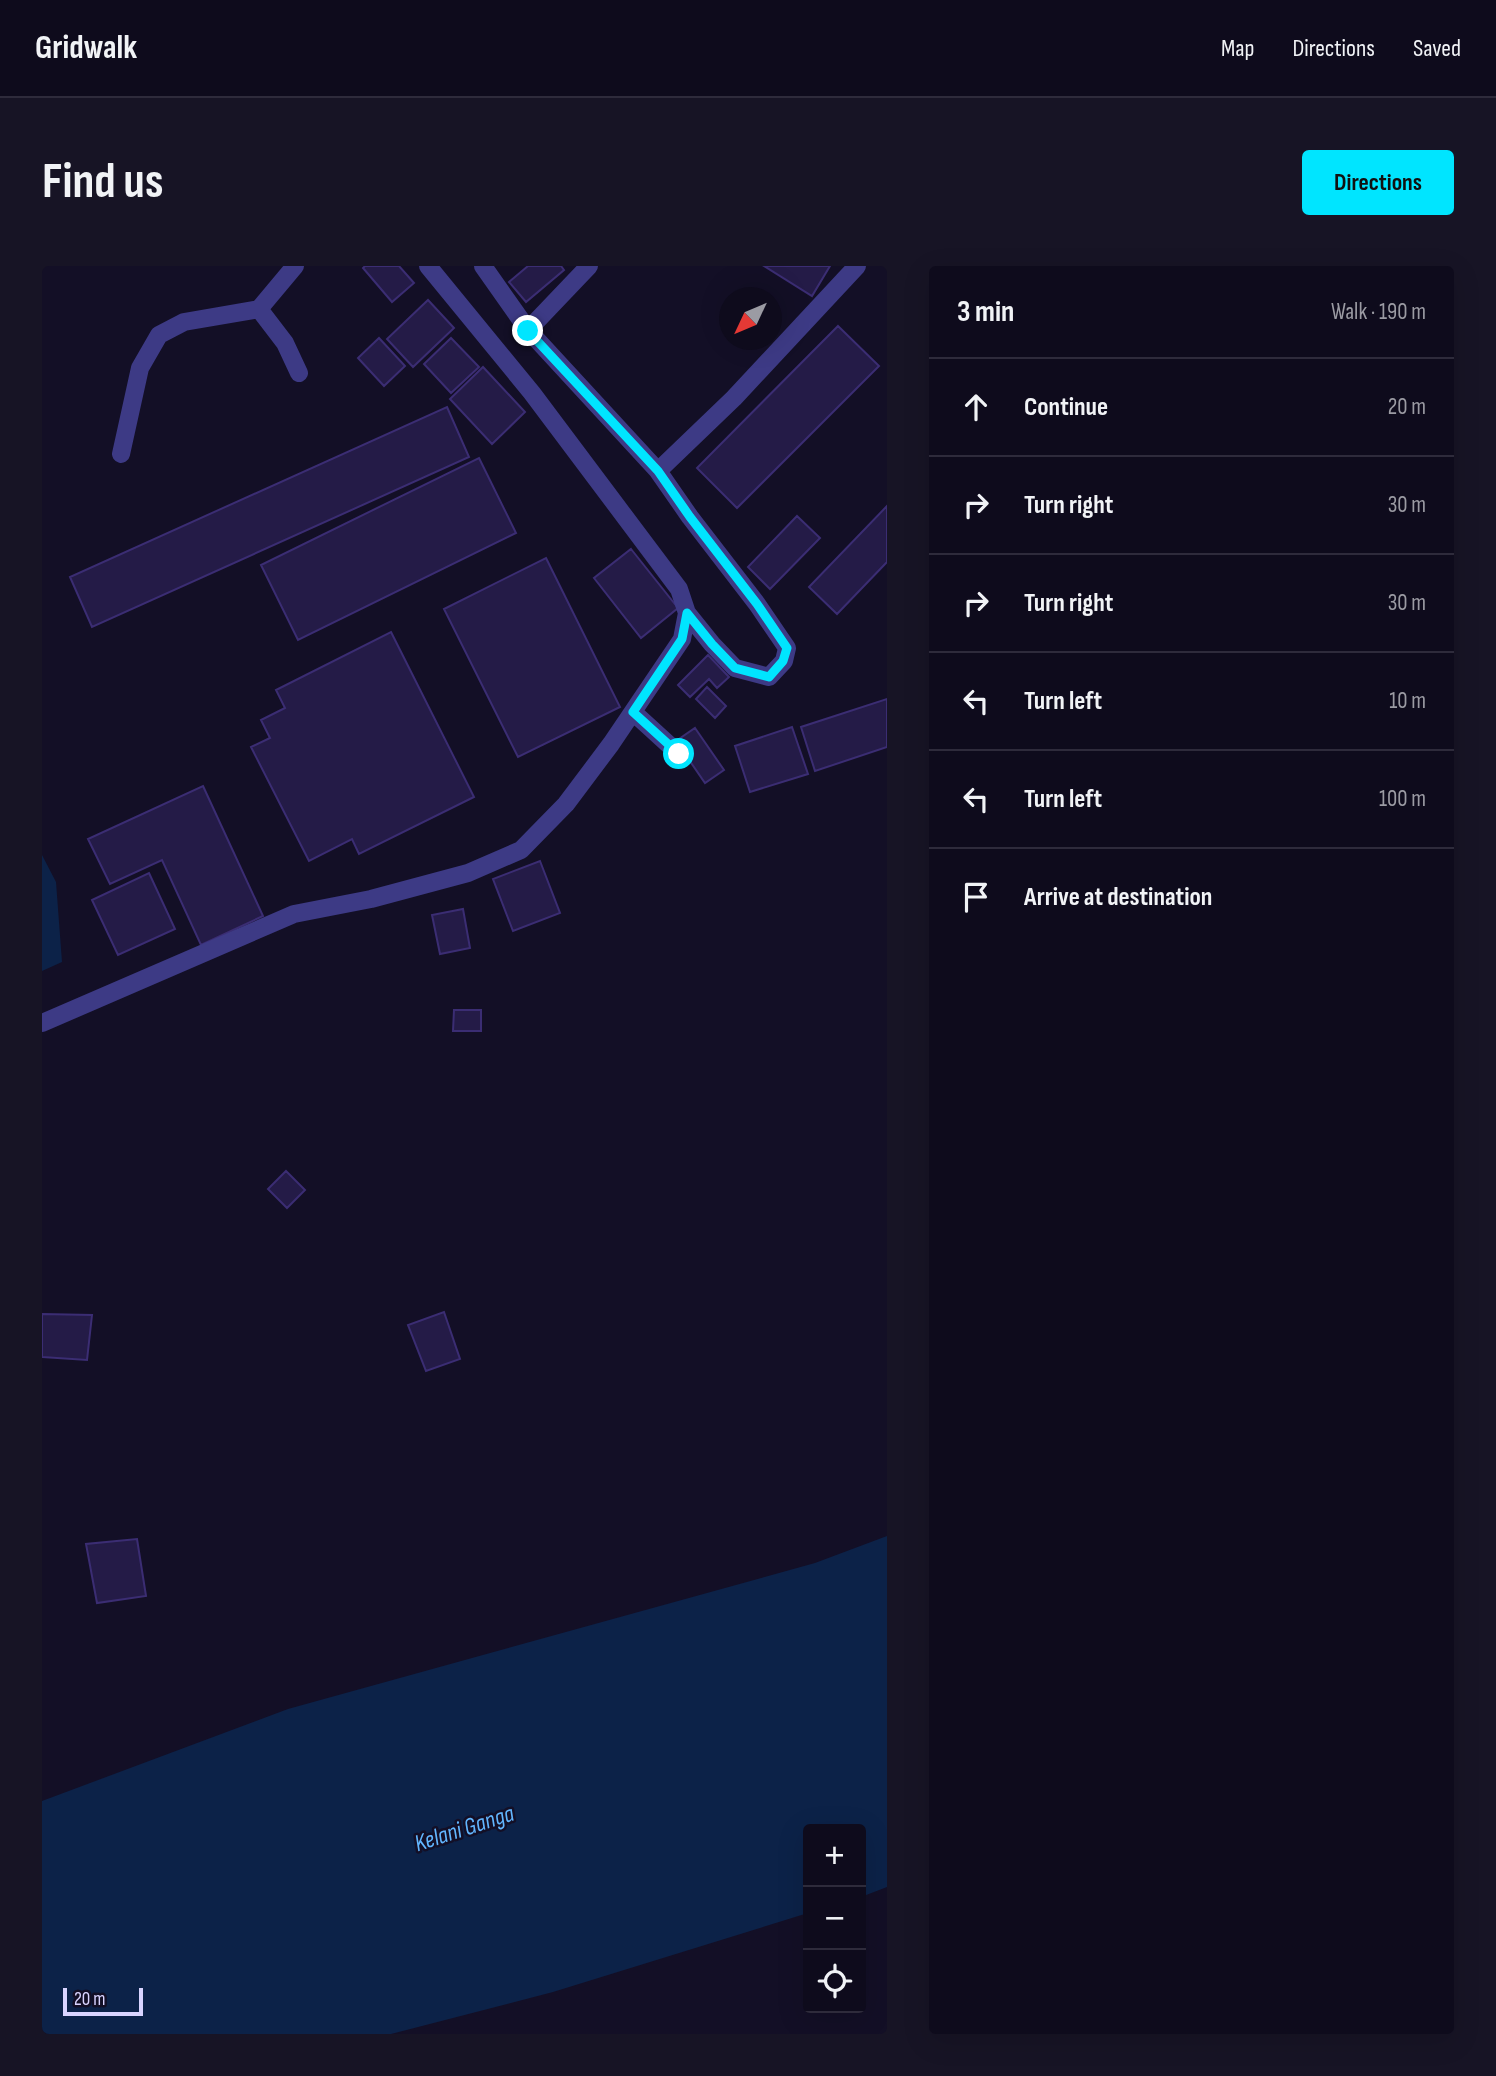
<!DOCTYPE html>
<meta charset="utf-8">
<style>
:root{--surface:#0e0b1c;--page:#171425;--text:#f1f3f6;--muted:#9b9ba3;--line:#2e2b3b;--accent:#00e5ff}
body{margin:0;font-family:"Sofia Sans Condensed",sans-serif;background:var(--page);color:var(--text)}
.controls{position:absolute;right:21px;bottom:21px;display:grid;overflow:hidden;border-radius:7px;box-shadow:0 7px 28px #0002}
.controls button{width:63px;height:63px;display:grid;place-items:center;padding:0;border:0;border-bottom:2px solid var(--line);background:var(--surface);color:var(--text);font:35px sans-serif}
.compass{position:absolute;left:677px;top:21px;width:63px;height:63px;border-radius:50%;background:var(--surface);box-shadow:0 7px 28px #0002;rotate:226deg}
.scale{position:absolute;left:21px;bottom:18px;width:80px;box-sizing:border-box;padding-left:7px;border:4px solid #d9d4ff;border-top:0;font-size:19px;line-height:24px;white-space:nowrap;color:#d9d4ff;-webkit-text-stroke:5px #130f26;paint-order:stroke}
.stop{position:absolute;width:21px;height:21px;margin:-16px;border:5px solid #00e5ff;border-radius:50%;background:#fff}
.stop.end{background:#00e5ff;border-color:#fff;box-shadow:0 2px 7px #0008}
.list{margin:0;padding:0;list-style:none}
h2{display:flex;justify-content:space-between;align-items:center;height:91px;margin:0;padding:0 28px;font-size:30px}
h2 small{font-size:23px;font-weight:400;color:var(--muted)}
.list li{display:grid;grid-template-columns:46px 1fr auto;gap:21px;align-items:center;box-sizing:border-box;height:98px;padding:0 28px;border-top:2px solid var(--line)}
.list b{display:block;font-size:26px;white-space:nowrap}
.list em{font-size:23px;font-style:normal;color:var(--muted)}
.icon{flex:none;width:38px;height:38px;fill:none;stroke:currentColor;stroke-width:2;stroke-linecap:round;stroke-linejoin:round}
.map{position:relative;flex:none;width:845px;height:1768px;overflow:hidden;border-radius:7px}
header{display:flex;align-items:center;gap:42px;box-sizing:border-box;height:98px;padding:0 35px;background:var(--surface);border-bottom:2px solid var(--line)}
header strong{font-size:33px}
nav{display:flex;gap:38px;margin-inline-start:auto;font-size:24px}
.intro{display:flex;align-items:center;justify-content:space-between;box-sizing:border-box;height:168px;padding:0 42px}
h1{margin:0;font-size:49px}
.button{padding:18px 32px;border-radius:7px;background:var(--accent);color:#111;font-size:24px;font-weight:700}
main{display:flex;gap:42px;padding:0 42px}
aside{flex:1;background:var(--surface);border-radius:7px;box-shadow:0 7px 28px #0002}
.map>svg:first-child{display:block}
</style>
<header>
<strong>Gridwalk</strong>
<nav><a>Map</a><a>Directions</a><a>Saved</a></nav>
</header>
<div class="intro"><h1>Find us</h1><a class="button">Directions</a></div>
<main>
<div class="map">
<svg width="845" height="1768" viewBox="0 0 845 1768">
<rect width="100%" height="100%" fill="#130f26"/>
<path fill="#0c2248" d="M0,589L14,616L20,696L0,705Z
M845,1270V1621L819,1631V1563H766V1647L511,1726L349,1768H0V1535L246,1443L773,1297Z"/>
<path fill="#241b47" stroke="#3b2d73" stroke-width="2" d="M323,0H357L372,17L350,36L321,2Z
M486,0H519L522,4L484,36L467,16Z
M722,0H788L770,30Z
M386,34L412,62L371,101L345,73Z
M796,60L837,100L695,242L655,202Z
M337,72L363,100L342,120L316,92Z
M409,72L437,101L409,127L382,98Z
M441,101L483,146L450,178L408,133Z
M405,141L427,191L50,361L28,311Z
M437,192L474,267L256,374L219,299Z
M845,240V296L795,348L767,321Z
M755,250L778,272L728,323L706,301Z
M589,283L636,342L599,372L552,312Z
M504,292L578,441L476,491L402,343Z
M349,366L432,531L317,588L310,573L267,595L209,481L228,472L219,454L243,442L234,424Z
M666,389L687,411L675,422L667,413L648,431L636,419Z
M665,421L684,440L673,452L654,433Z
M845,433V481L773,505L759,461Z
M750,461L766,508L708,526L693,480Z
M653,462L682,504L663,517L634,475Z
M161,520L221,650L159,679L120,594L68,618L46,573Z
M498,595L518,647L471,665L451,613Z
M107,607L133,663L76,689L50,634Z
M421,643L428,682L398,688L390,649Z
M412,744H439V765H411Z
M244,905L263,924L245,942L226,923Z
M402,1046L418,1093L384,1105L366,1059Z
M0,1048L50,1049L45,1094L0,1091Z
M95,1273L104,1330L55,1337L44,1278Z"/>
<g fill="none" stroke-linecap="round" stroke-linejoin="round">
<path stroke="#3d3a85" stroke-width="18" d="M441,0L486,64L616,205L648,251L715,338L745,382L742,395L727,411L693,402L670,378L645,347
M217,43L243,77L257,107
M486,64L547,0
M79,188L98,102L117,69L142,56L217,43L253,0
M616,205L692,132L815,0
M591,446L637,488
M0,757L252,648L329,633L426,607L479,584L524,538L569,478L640,373L645,347L637,323L490,127L386,0"/>
</g>
<g fill="none" stroke-linecap="round" stroke-linejoin="round">
<path stroke="#00e5ff" stroke-width="9" d="M486,65L616,205L648,251L715,338L745,382L741,395L727,411L693,402L670,378L645,347L640,373L591,446L637,488"/>
</g>
<g text-anchor="middle" stroke-width="5" stroke-linejoin="round" paint-order="stroke">
<g font-size="24" font-style="italic" fill="#62b6ff" stroke="#130f26">
<text transform="translate(422 1562) rotate(-18)" y="8">Kelani Ganga</text>
</g>
</g>
</svg>
<div class="controls">
<button>+</button>
<button>−</button>
<button><svg class="icon" aria-label="locate" viewBox="0 0 24 24"><circle cx="12" cy="12" r="6"/><path d="M12 2v4M12 18v4M2 12h4M18 12h4"/></svg></button>
</div>
<svg class="compass" viewBox="-18 -18 36 36"><path d="M0-13l5 13h-10z" fill="#e53935"/><path d="M0 13l5-13h-10z" fill="#9b9ba3"/></svg>
<div class="scale">20 m</div>
<div class="stop" style="left:637px;top:488px"></div>
<div class="stop end" style="left:486px;top:65px"></div>
</div>
<aside>
<h2>3 min<small>Walk · 190 m</small></h2>
<ul class="list">
<li><svg class="icon" aria-label="ahead" viewBox="0 0 24 24"><path d="M12 20V5M6 11l6-6 6 6"/></svg><div><b>Continue</b></div><em>20 m</em></li>
<li><svg class="icon" aria-label="right" viewBox="0 0 24 24"><path d="M7 20v-9h11M14 6l5 5-5 5"/></svg><div><b>Turn right</b></div><em>30 m</em></li>
<li><svg class="icon" aria-label="right" viewBox="0 0 24 24"><path d="M7 20v-9h11M14 6l5 5-5 5"/></svg><div><b>Turn right</b></div><em>30 m</em></li>
<li><svg class="icon" aria-label="left" viewBox="0 0 24 24"><path d="M17 20v-9H6M10 6l-5 5 5 5"/></svg><div><b>Turn left</b></div><em>10 m</em></li>
<li><svg class="icon" aria-label="left" viewBox="0 0 24 24"><path d="M17 20v-9H6M10 6l-5 5 5 5"/></svg><div><b>Turn left</b></div><em>100 m</em></li>
<li><svg class="icon" aria-label="arrive" viewBox="0 0 24 24"><path d="M6 21V4h12l-3 4 3 4H6"/></svg><div><b>Arrive at destination</b></div></li>
</ul>
</aside>
</main>
